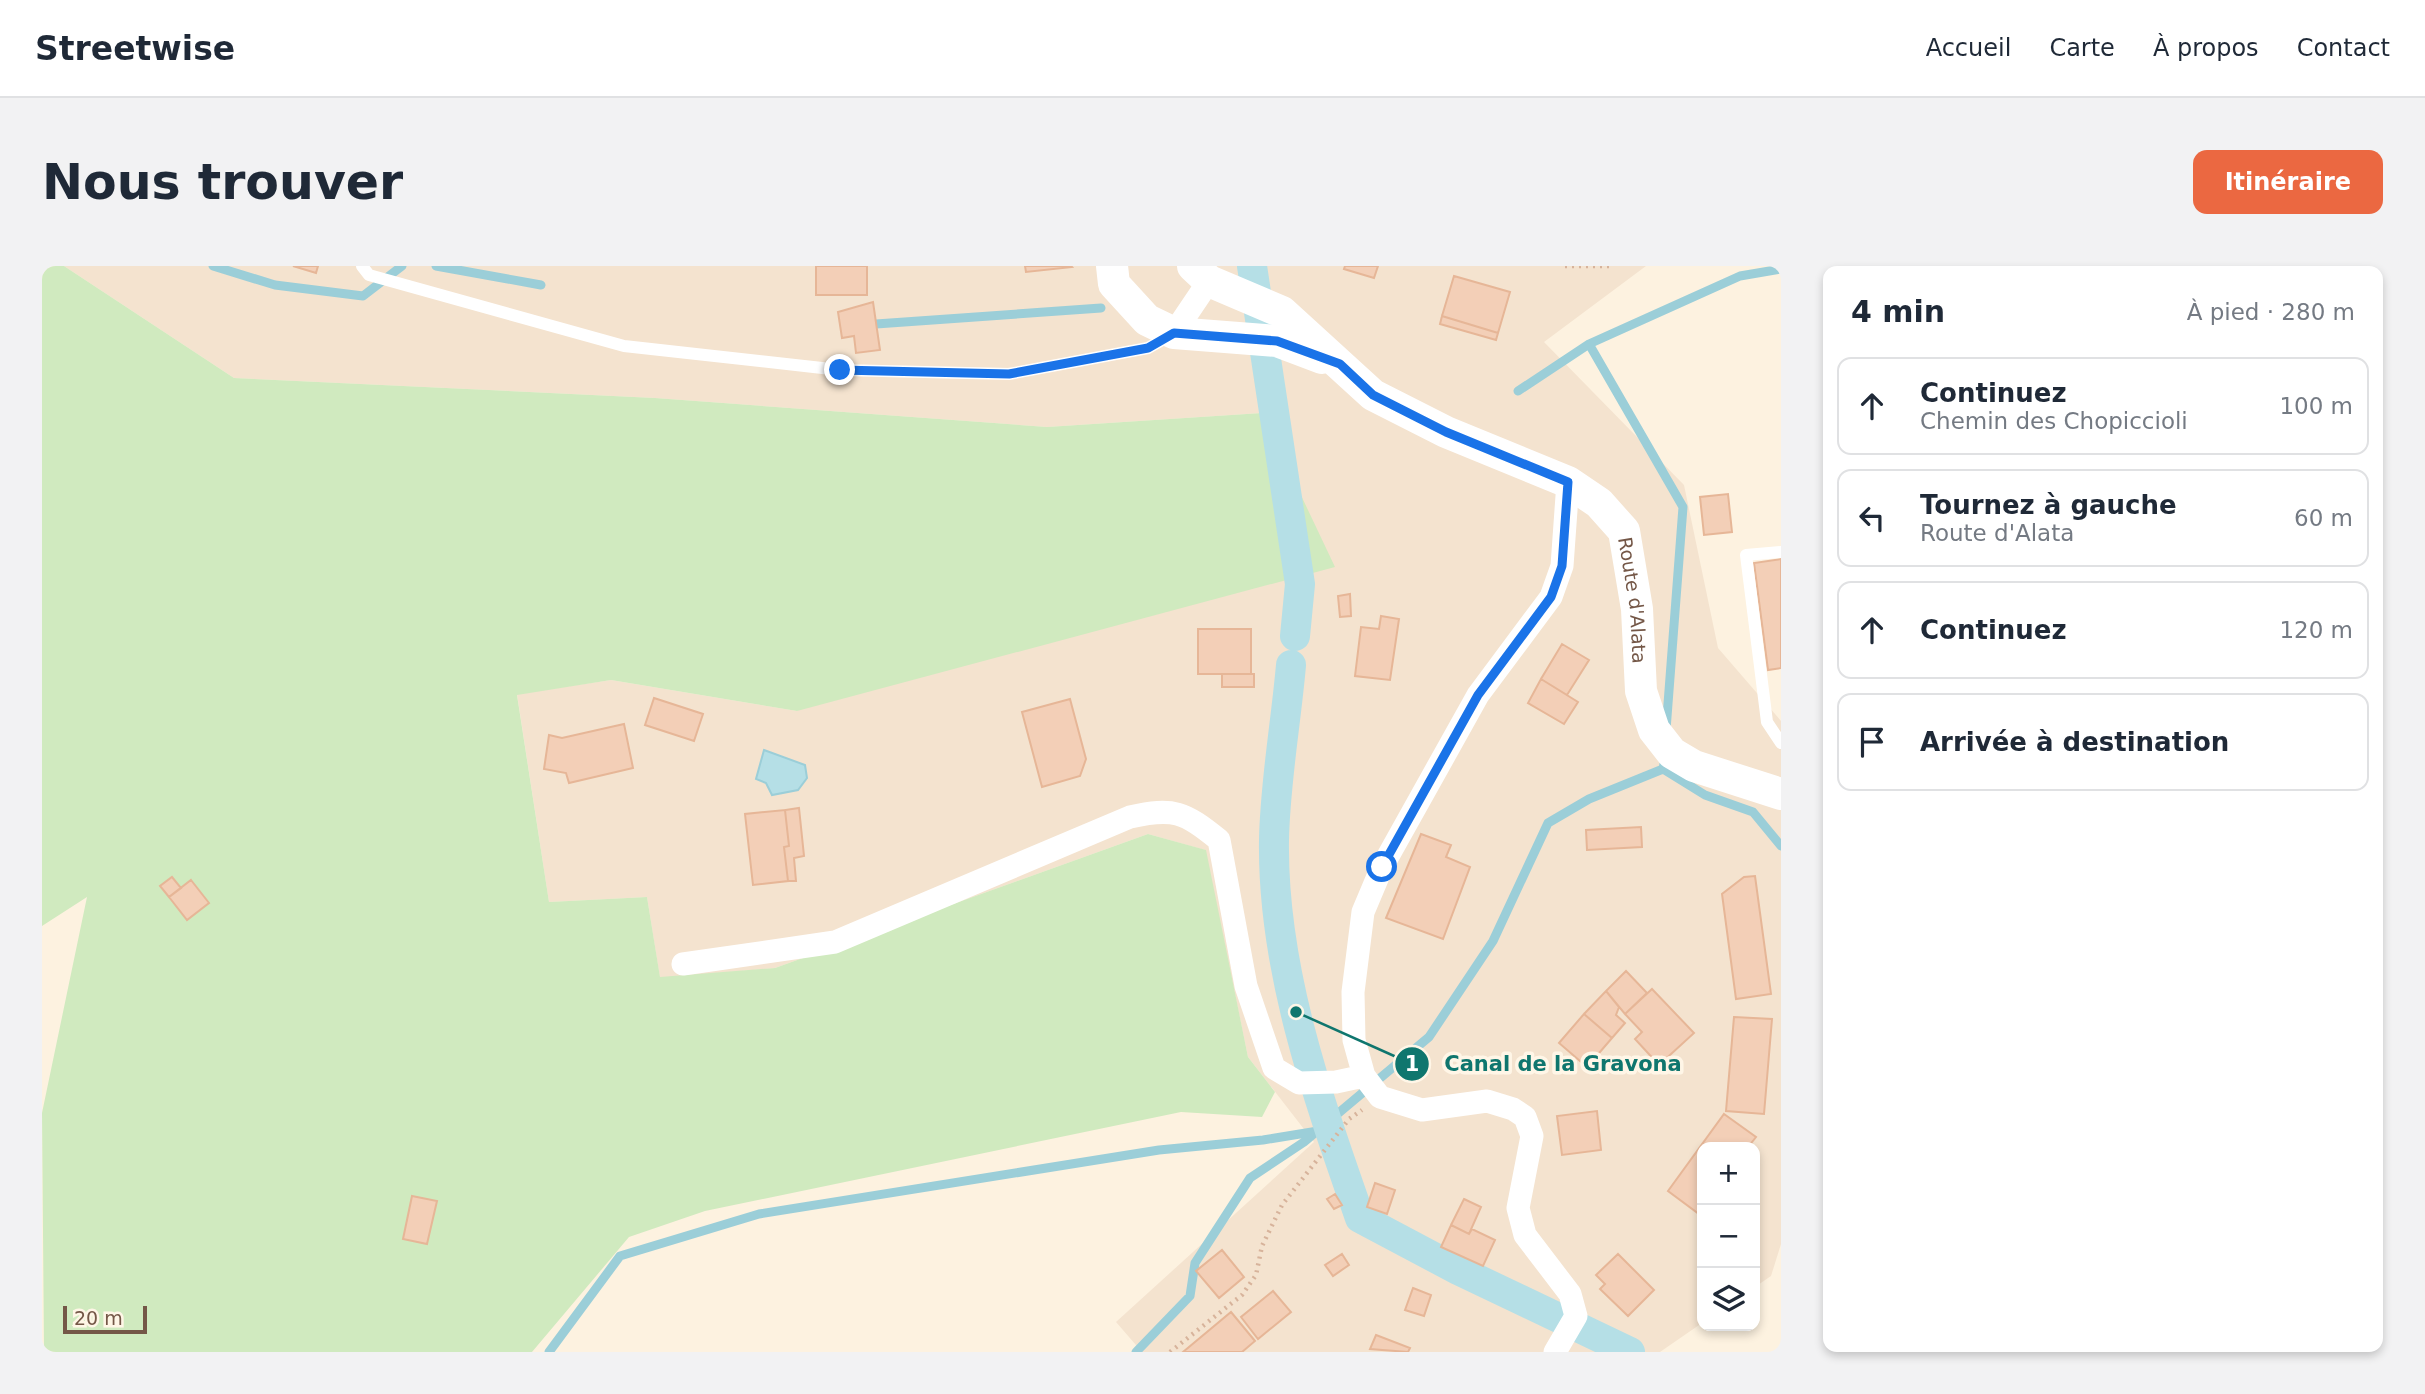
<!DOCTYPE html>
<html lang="fr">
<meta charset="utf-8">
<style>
:root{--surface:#fff;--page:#f2f2f3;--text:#1f2937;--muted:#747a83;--line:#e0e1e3;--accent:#eb6841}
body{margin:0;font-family:"DejaVu Sans",sans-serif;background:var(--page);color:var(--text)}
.controls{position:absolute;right:21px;bottom:21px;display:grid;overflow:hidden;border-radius:14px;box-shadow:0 4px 10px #0003}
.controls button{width:63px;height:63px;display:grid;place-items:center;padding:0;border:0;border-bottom:2px solid var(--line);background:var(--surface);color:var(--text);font:35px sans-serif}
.scale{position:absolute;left:21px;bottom:18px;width:84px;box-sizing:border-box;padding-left:7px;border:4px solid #745747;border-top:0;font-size:19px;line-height:24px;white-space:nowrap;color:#745747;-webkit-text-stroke:5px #fff6e7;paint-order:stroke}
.stop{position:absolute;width:21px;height:21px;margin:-16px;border:5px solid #1a73e8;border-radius:50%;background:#fff}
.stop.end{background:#1a73e8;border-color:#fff;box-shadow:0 2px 7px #0008}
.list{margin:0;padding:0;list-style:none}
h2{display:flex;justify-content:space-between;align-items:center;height:91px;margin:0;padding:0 28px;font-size:30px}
h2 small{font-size:23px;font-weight:400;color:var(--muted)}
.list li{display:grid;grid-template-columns:46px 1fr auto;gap:21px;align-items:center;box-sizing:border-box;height:98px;margin:0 14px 14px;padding:0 14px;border:2px solid var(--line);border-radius:14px}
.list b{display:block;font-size:26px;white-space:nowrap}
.list p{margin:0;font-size:23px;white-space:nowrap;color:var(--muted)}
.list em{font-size:23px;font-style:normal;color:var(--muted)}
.icon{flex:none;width:38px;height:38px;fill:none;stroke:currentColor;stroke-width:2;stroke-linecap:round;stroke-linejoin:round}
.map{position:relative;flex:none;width:1739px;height:1086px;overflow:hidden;border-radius:14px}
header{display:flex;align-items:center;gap:42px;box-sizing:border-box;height:98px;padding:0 35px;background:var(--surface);border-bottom:2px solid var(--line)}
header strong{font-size:33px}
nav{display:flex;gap:38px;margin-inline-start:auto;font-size:24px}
.intro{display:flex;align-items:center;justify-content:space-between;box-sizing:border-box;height:168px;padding:0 42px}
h1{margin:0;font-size:49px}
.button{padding:18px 32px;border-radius:14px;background:var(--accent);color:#fff;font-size:24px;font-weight:700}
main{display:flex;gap:42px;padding:0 42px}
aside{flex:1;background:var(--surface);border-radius:14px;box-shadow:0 4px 10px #0003}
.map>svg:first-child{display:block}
</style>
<header>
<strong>Streetwise</strong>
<nav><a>Accueil</a><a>Carte</a><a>À propos</a><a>Contact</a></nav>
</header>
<div class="intro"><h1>Nous trouver</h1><a class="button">Itinéraire</a></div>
<main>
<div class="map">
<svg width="1739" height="1086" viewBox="0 0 1739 1086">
<rect width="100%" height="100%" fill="#fdf2e0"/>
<path fill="#f4e3cf" d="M22,0H1604L1502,76L1642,219L1676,382L1739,455V978L1729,1010L1713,1021V881H1660V1057L1618,1086H1100L1074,1056L1272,876L1206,791L1163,584L1106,568L733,702L618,712L605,631L507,636L475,428L569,414L755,445L1220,147L1005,161L613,132L192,112Z"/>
<path fill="#d0eabf" d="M0,0H22L192,112L613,132L1005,161L1220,147L1293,301L755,445L569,414L475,429L507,636L605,631L618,711L733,702L1106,568L1164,584L1206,791L1233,826L1220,851L1139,846L663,945L587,971L490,1086H2L0,847L45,631L0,660Z"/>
<path fill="#b5dfe6" stroke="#9bced8" stroke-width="2" d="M722,484L763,499L765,512L756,524L730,529L724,517L714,513Z"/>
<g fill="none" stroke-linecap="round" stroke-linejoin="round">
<path stroke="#9bced8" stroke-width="9" d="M171,0L233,19L321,30L360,0
M394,0L499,19
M834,58L1059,42
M1547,78L1641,241L1624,464
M1476,125L1547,78L1698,10L1739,3
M1622,498L1621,503L1663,529L1711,546L1739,580
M507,1086L578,990L717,948L1117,884L1221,874L1276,865
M1094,1086L1148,1030L1153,997L1208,912L1262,876L1387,771L1451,675L1506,557L1547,533L1621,503"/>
<path stroke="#b5dfe6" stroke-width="30" d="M1210,0L1258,318L1253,370
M1249,399C1244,457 1233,516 1232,574C1230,703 1276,832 1318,952L1416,1004L1588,1086"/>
</g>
<path fill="#f3cfb7" stroke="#e6b697" stroke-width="2" d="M251,0H276L274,7Z
M774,0H825V29H774Z
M983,0H1029L1030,1L984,6Z
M1303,0H1336L1332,12L1302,3Z
M1412,10L1468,26L1456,67L1400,50Z
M831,36L838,84L814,87L812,70L800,72L796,46Z
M1400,50L1456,67L1454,74L1398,58Z
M1686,228L1690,266L1662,269L1658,231Z
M1739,293V402L1726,404L1712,297Z
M1308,328L1309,350L1298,351L1296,330Z
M1339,350L1357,353L1348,414L1313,410L1319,361L1337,363Z
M1156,363H1209V408H1156Z
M1520,378L1547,394L1525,429L1499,413Z
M1180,408H1212V421H1180Z
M1499,413L1536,436L1522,458L1486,437Z
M612,432L661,448L652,475L603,459Z
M1028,433L1044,493L1038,510L1000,521L980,446Z
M582,458L591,502L527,517L524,507L502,503L507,469L520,472Z
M757,542L762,590L752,592L754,615H746L742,581L747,580L743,544Z
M743,544L747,580L742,581L746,615L711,619L703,548Z
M1599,561L1600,581L1545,584L1544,564Z
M1379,568L1409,579L1404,591L1428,601L1401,673L1344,652Z
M1713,610L1729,728L1694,733L1680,628L1702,611Z
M130,611L139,622L127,631L118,620Z
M149,614L167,637L145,654L127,631Z
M1584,705L1605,727L1583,748L1564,725Z
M1610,723L1652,767L1617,799L1593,773L1600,766L1583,748Z
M1564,725L1577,741L1574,749L1583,757L1570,772L1542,748Z
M1542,748L1570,772L1545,801L1517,777Z
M1692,751L1730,753L1722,848L1684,845Z
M1555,845L1559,884L1520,889L1515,850Z
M1682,848L1714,871L1706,881H1660V944L1657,948L1626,925Z
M1333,917L1353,924L1345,948L1325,941Z
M1293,928L1300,939L1292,943L1285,933Z
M370,930L395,935L385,978L361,973Z
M1422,933L1439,941L1427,968L1409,959Z
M1409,959L1427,968L1430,963L1453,974L1441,1000L1399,981Z
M1180,984L1202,1011L1177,1032L1154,1005Z
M1300,988L1307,999L1291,1010L1283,999Z
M1576,988L1612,1024L1586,1050L1558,1023L1563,1018L1554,1009Z
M1371,1022L1389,1029L1382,1050L1363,1044Z
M1231,1025L1249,1046L1216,1073L1199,1051Z
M1189,1046L1213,1075L1200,1086H1141Z
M1334,1069L1368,1082L1366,1086L1328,1083Z"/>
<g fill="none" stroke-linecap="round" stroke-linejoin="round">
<path stroke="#d7b39b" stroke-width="4.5" stroke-dasharray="2 5" stroke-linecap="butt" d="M1523,0H1569
M1128,1086L1200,1029L1214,1009L1220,980L1240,939L1307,853L1320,844"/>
<path stroke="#fff" stroke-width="12" d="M320,0L327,9L582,80L798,104L967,108L1106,82L1129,69
M1739,286L1704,289L1725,456L1739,477"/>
<path stroke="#fff" stroke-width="23" d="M1132,67L1167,15
M641,698L793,676L1088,551C1132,541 1142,546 1177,574L1204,720L1232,802L1257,817L1294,816L1322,810
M1513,1086L1534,1050L1528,1028L1483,969L1476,942L1490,870L1483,851L1471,843L1445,835L1380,844L1338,831L1322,810L1312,774L1311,726L1321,646L1340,601L1436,429L1509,331L1520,300L1526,216"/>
<g stroke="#fff" stroke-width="32">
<path d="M1070,0L1072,18L1105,54L1132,67L1235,75L1280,92"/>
<path id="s1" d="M1151,0L1167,15L1240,46L1331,129L1404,166L1526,216L1557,237L1582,265L1595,343L1599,425L1612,464L1630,487L1652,500L1739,528"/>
</g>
</g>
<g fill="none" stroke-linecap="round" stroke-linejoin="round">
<path stroke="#1a73e8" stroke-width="9" d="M798,104L967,108L1106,82L1132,67L1235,75L1298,98L1331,129L1404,166L1526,216L1520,300L1509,331L1436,429L1340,601"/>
</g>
<g text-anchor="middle" stroke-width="7" stroke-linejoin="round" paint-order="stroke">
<g font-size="19" fill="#745747" stroke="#fff6e7">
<text dy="7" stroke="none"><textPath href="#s1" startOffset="583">Route d'Alata</textPath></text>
</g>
</g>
<path fill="none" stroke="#0f766e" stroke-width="2.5" d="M1254 746L1370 798"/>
<g fill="#0f766e" stroke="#fff6e7" stroke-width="2.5">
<circle cx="1254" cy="746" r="7"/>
<circle cx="1370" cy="798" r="18"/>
</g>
<g font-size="21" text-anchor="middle" font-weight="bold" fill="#fff">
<text x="1370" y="805">1</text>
</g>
<g font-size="21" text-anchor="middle" font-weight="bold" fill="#0f766e" stroke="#fff6e7" stroke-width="7" stroke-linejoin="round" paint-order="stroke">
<text x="1521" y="805">Canal de la Gravona</text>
</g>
</svg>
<div class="controls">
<button>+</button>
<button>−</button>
<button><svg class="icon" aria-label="layers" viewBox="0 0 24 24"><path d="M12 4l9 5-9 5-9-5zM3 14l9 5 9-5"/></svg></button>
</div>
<div class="scale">20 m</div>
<div class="stop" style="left:1340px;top:601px"></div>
<div class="stop end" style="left:798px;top:104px"></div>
</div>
<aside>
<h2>4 min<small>À pied · 280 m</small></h2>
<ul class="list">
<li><svg class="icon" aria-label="ahead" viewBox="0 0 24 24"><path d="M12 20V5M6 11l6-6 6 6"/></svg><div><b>Continuez</b><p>Chemin des Chopiccioli</p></div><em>100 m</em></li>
<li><svg class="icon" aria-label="left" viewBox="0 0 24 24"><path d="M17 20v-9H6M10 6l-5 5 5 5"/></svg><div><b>Tournez à gauche</b><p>Route d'Alata</p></div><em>60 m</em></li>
<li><svg class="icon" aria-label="ahead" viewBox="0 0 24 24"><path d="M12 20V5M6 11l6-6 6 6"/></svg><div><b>Continuez</b></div><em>120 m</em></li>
<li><svg class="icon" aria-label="arrive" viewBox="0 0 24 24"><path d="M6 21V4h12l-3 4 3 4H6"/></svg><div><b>Arrivée à destination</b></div></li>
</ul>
</aside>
</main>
